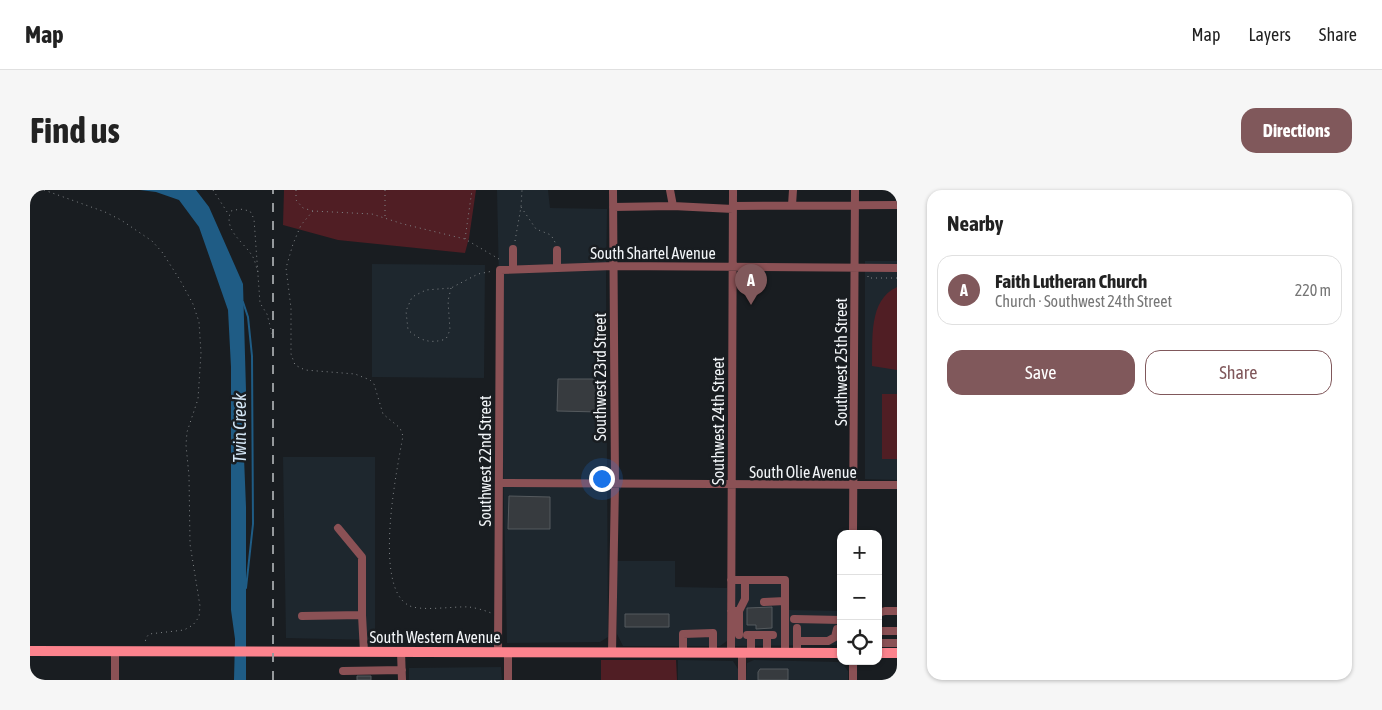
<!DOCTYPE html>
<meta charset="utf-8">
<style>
:root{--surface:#fff;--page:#f6f6f6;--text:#222;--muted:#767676;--line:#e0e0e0;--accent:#80585b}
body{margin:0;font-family:"Asap Condensed",sans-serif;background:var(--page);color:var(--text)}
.controls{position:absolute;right:15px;bottom:15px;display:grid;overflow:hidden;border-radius:10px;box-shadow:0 1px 4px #0004}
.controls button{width:45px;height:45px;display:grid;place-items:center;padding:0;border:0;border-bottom:1px solid var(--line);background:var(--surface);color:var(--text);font:25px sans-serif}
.you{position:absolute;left:571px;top:288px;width:18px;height:18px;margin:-12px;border:4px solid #fff;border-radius:50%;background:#1a73e8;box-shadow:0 0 0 8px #1a73e833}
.badge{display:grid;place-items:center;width:32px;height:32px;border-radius:50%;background:var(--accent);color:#fff;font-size:16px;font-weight:700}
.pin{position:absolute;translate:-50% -41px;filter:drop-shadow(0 1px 2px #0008)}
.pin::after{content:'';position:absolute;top:26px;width:18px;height:15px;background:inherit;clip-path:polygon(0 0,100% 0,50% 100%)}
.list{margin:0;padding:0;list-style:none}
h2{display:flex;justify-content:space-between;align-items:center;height:65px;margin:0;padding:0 20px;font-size:21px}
h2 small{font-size:16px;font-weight:400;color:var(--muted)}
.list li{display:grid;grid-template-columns:32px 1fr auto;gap:15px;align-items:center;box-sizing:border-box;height:70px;margin:0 10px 10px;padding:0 10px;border:1px solid var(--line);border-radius:15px}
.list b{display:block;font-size:19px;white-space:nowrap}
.list p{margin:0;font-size:16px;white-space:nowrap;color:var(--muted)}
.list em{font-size:16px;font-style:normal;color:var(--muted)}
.actions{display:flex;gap:10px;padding:15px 20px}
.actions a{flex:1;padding:11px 0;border:1px solid var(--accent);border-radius:15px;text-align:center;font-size:18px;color:var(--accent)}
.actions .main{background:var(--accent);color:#fff}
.icon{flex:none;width:28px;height:28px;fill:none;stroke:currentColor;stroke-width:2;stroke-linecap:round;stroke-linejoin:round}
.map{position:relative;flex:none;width:867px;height:490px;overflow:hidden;border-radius:15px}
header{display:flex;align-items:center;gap:30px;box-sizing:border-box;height:70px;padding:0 25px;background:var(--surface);border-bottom:1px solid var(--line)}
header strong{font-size:24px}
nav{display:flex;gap:28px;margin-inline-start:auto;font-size:18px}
.intro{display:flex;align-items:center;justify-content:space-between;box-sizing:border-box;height:120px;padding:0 30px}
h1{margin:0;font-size:35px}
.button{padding:12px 22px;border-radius:15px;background:var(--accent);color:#fff;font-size:18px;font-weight:700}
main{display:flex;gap:30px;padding:0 30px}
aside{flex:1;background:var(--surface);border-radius:15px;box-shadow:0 1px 4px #0004}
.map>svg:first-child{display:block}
</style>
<header>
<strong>Map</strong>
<nav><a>Map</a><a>Layers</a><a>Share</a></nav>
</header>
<div class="intro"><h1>Find us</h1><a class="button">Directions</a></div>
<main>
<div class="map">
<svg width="867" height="490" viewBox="0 0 867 490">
<rect width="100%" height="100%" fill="#191d21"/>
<path fill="#1e272e" d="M467,0H518L520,18L577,19L576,89L578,447L570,452L477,453Z
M835,71H867V290L835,289Z
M342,74L455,75L454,188L342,187Z
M253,267H345V450L256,448Z
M587,371H645V397L697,398V451L690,456H593L587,444Z
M758,388L759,420L811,421V454L806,455L705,456V389Z
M648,470L703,471L708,479V490H648Z
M724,470L809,472L812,473L818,481V490H716L717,473Z
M471,477L472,490H379V478Z"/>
<path fill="#501e24" d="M254,0H446L439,48L435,63L308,50L253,35Z
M867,97V180L842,176C843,150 838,110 867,97Z
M852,204H867V269H852Z
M571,470H646L647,490H571Z"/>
<path fill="#1f5c85" d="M110,0H166L179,17L213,94L216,201L213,243L216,317V490H204L205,449L201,420V177L198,120L169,37L149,10L126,2Z"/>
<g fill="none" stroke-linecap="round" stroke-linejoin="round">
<path stroke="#1f5c85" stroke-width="2" d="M213,112L218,127L222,166L223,334L216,398"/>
</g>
<path fill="#373b3f" stroke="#555a5e" d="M528,189H569V222L527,221Z
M479,306L520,307V339H478Z
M742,417V438L726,439V435H717V418Z
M595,424H639V437H595Z
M730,479H758V490H728V482Z
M327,486H341V490H327Z"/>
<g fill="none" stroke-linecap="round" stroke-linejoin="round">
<path stroke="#818588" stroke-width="1" stroke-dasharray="1 4" stroke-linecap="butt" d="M14,0L75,22L91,30L122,51L132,62L150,90L163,114L169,132L171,163L168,209L157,242L156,255L159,286L160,354L170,416L169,427L163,435L154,440L119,444L116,448L115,453
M183,0L199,25
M266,0V10L273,18L283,21L342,24L373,34L435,49L469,69V73
M355,0V27
M491,17L506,39L521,45L526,54
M283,21L271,35L263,54L256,78L261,118V164L265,175L275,180L325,184L340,190L344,194L353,224L370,238L373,246C367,279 343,395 378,415C389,422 424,416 439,417C446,418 454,420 461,423
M435,49L442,0
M485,51L491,17L492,0
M228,82C226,77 225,69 221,64C212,51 193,39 201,21L210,19L220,21L224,29L230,113L237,124L243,147
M838,86V88H867
M421,98L418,111L420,140L416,149C400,154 391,151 378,140L376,121L382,107L396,100L421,98L448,84L463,81"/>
<path stroke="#8b5155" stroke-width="8" d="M640,0L643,16
M762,15L763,0
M703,16L867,15
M583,17L643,16L703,19
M527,60V78
M483,79V59
M469,293L867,295
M308,338L332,367V425
M823,344L825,0
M701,390H755V463
M734,412L755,411
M701,421H709L715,409V390
M709,421V445
M848,423L855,421H867
M272,426L332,425L334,462
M764,429L811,430
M848,441H867
M717,445H743
M721,445V463
M737,445V463
M767,451V438
M848,453H867
M371,462L372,490
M468,462L470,80L583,76L867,78
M478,462V490
M582,463L585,294L583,0
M653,463V444L683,443V463
M701,463L703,0
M712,463V490
M767,463V451H798L805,447L807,439H811
M823,471V490
M313,481L372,480
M85,490V462"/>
<path stroke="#fc838d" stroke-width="10" d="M0,461L811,463
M848,463H867"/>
<path stroke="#95999c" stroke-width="2" stroke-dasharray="9 9" stroke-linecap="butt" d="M243,490V0"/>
</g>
<g text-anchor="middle" stroke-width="5" stroke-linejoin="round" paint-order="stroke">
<g font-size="16" fill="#f2f5f8" stroke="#191d21">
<text x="623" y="69">South Shartel Avenue</text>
<text transform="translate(811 172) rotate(-90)" y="6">Southwest 25th Street</text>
<text transform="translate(570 187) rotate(-90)" y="6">Southwest 23rd Street</text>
<text transform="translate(688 231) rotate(-90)" y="6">Southwest 24th Street</text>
<text transform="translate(455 271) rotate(-90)" y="6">Southwest 22nd Street</text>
<text x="773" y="288">South Olie Avenue</text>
<text x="405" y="453">South Western Avenue</text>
</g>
<g font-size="18" font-style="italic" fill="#d3e5f4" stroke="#191d21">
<text transform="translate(210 238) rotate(-90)" y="6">Twin Creek</text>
</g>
</g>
</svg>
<div class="controls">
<button>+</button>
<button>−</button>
<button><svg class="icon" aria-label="locate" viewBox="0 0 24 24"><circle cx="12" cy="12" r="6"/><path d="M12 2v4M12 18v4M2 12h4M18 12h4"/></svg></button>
</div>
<div class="you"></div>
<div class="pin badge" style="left:721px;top:115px">A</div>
</div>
<aside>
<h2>Nearby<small></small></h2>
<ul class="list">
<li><span class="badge">A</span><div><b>Faith Lutheran Church</b><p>Church · Southwest 24th Street</p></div><em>220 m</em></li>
</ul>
<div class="actions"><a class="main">Save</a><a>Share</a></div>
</aside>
</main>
